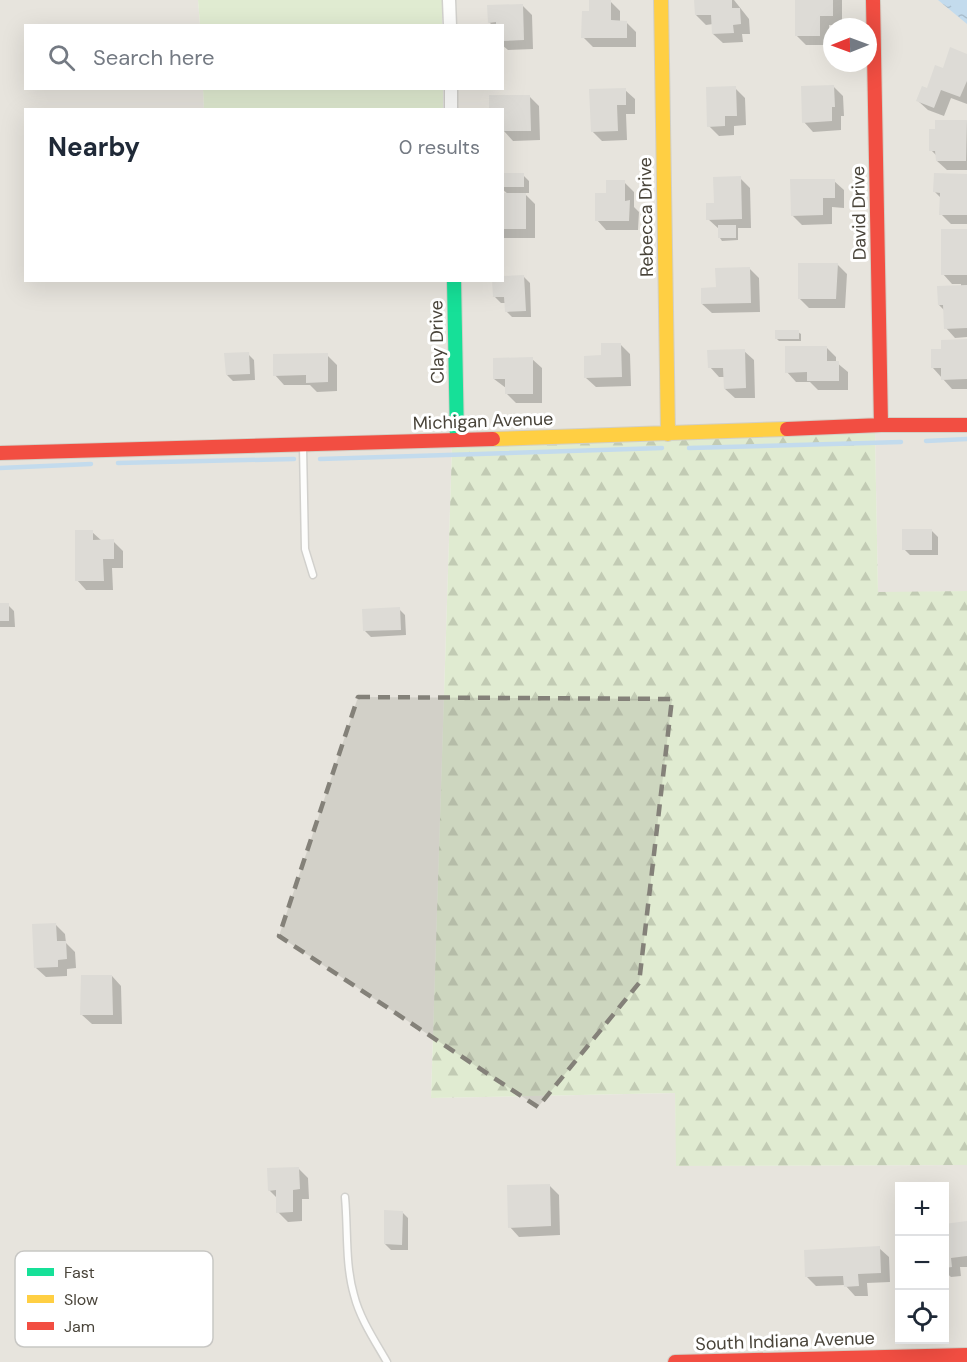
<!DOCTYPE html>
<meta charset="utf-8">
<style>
:root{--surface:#fff;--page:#f2f2f3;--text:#1f2937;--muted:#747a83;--line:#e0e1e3}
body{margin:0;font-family:"DM Sans",sans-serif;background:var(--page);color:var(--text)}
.controls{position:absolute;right:18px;bottom:18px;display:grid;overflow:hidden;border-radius:0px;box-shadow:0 6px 24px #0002}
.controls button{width:54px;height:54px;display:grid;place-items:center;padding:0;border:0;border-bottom:2px solid var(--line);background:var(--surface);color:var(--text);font:30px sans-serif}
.compass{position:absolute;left:823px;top:18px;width:54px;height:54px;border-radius:50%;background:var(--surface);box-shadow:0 6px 24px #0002;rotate:269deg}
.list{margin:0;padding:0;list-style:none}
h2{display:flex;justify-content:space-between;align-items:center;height:78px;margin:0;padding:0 24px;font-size:26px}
h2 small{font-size:20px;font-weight:400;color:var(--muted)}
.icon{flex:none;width:33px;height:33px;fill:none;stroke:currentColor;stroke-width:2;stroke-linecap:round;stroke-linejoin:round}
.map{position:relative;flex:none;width:967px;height:1362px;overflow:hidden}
.search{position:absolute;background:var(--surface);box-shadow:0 6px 24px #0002;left:24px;top:24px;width:480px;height:66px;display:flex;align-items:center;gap:15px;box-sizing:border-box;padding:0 21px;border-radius:0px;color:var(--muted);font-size:22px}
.panel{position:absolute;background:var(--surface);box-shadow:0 6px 24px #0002;left:24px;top:108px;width:480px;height:174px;border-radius:0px}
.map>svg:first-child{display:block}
</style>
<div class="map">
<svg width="967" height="1362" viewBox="0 0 967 1362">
<defs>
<pattern id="forest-firs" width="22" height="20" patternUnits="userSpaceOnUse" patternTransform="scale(1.5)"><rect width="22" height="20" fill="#e0ebd1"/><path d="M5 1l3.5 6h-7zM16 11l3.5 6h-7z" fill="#c2cbb4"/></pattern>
<pattern id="water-ripples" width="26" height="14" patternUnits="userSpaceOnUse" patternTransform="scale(1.5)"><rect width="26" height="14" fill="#c3dbed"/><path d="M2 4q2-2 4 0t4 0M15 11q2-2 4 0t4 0" fill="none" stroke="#a9bdcc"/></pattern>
</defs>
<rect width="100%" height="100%" fill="#f3f2ee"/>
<path fill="#e7e4dd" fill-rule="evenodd" d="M0,0H198L200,25L26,26V88L203,89L204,109L26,110V280L446,281L449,432L0,445Z
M449,0H967V425L457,439L454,281L502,280V110L451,109V89L502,88V26L450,25ZM832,27H868V63H832Z
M967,432V591L878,593L875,433Z
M452,447L431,1098L675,1093L677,1166L967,1165V1362H0V461ZM900,1186H944V1340H900Z"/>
<path fill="#e0ebd1" d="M198,0H442V25H200Z
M203,89H443V109H204Z"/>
<path fill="url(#forest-firs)" d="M875,433L878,592L967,591V1165L676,1166L675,1093L431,1098L452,447Z"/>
<path fill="url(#water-ripples)" d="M938,0H967V24Z"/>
<path fill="#0003" d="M696,0H734L749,19L750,34H742L743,42L723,43L713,34V24L706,25L696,15Z
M817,0H842V25H829L830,45H806L796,35Z
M610,1L620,11V22H626L636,32V47H593L583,37L590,13Z
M522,5L532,15L533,49L508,50L502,45V26H493L489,22Z
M967,55V104L951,98L944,116L928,110L918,101L943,70Z
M833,86L843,96L844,116H841V130L813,132L804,122Z
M735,88L745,98L746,125L734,126V135L719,136L709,126Z
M625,90L635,99V114H626L627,140L602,141L592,131Z
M530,97L539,106L540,140L513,141L504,131Z
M967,121V170H947L937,161V156L931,150L937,130V122Z
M502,175H523L529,181V193H524L535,204V238H503L502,194H508L502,189Z
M967,176V224H951L941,214V198L935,192Z
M740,178L750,188L751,228H738V240L722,241L720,238L719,229L708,219L716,205Z
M834,181L844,190V208L832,207V224L802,225L792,215Z
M624,182L634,192V207L639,212L638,230H606L597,220L607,195Z
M967,231V337L955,338L946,328L945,311L939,305L961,287V284H952L943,274Z
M837,264L847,274L845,308H809L799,298Z
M749,268L759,278L760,312L712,313L702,304L717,289Z
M524,277L530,283L531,317H512L506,311V303H501L495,297L502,280Z
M798,332L801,334V341H779L776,338Z
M967,341V389H952L933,368L942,350Z
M620,344L630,354L631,386L596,387L586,378L603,357Z
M827,348L836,357V362L848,372V390H818L810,382H796L787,372Z
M744,351L754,360L755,398H735L725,389V377H719L710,367Z
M248,354L254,360L255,380L233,381L227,375Z
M327,355L337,365V391L317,392L310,385H284L275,375Z
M532,359L542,368V403H516L506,393V388L494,379Z
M931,530L938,537V555H910L904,549Z
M92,532L102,541H113L123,551V568H112L113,590H86L77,580Z
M0,605H8L14,611L15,627H0Z
M399,609L405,615L406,635L371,637L365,631Z
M56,925L65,934L66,943L75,952L76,968L67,969V976L46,977L36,968Z
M112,976L121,986L122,1024H92L82,1015Z
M298,1168L308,1178L309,1199H302V1221L288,1222L278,1212L277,1198L269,1190Z
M549,1185L559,1195L560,1235L519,1237L510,1227Z
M402,1212L408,1218V1250H391L385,1244Z
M967,1224V1267H960L961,1276L951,1277L944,1271V1239Z
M879,1248L889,1257L890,1282L867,1283L868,1296H855L845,1285L816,1286L807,1277Z"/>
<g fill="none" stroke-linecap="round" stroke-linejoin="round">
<path stroke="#c3dbed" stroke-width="4.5" d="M926,441L967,439
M689,448L901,442
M320,459L662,448
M118,463L294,459
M0,468L91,464"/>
</g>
<path fill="#dddbd6" d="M589,0H611V20L627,21V38H581L582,11H589Z
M694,0H732V8H740L741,24L733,25L734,33L712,34L711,15H695Z
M795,0H833V16H820V36H795Z
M523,4L524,40L502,41V26H496V22L488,23L487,5Z
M950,47L967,54V81L960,97L941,90L934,108L916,101L922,86L927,88L935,65L943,68Z
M834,85L835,107H832V121L802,123L801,86Z
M736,86L737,116H725V126L707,127L706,87Z
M626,88V105H617L618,131L591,132L589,89Z
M489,95H530L531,131H502V110H489Z
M935,120H967L966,161H936L935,151H929V129H935Z
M502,173H524V187H502Z
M934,173L967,174V215H939L940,193L933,192Z
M741,176L742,219L706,220V203H714L713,177Z
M790,179H835V198H823V215L791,216Z
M606,180H625V201L630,200L629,221H595V193H606Z
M502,193H526V229H502Z
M718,225H736V238H718Z
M941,229H967V275H941Z
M798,263H838L836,299H798Z
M750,267L751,303L701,304V288L716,287L715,268Z
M524,275L526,311L505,312L504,297H493L492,280H502V276Z
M967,285V328L944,329L943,305H938L937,286Z
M775,330H799V339H775Z
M967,339V379L941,380V368H931V349H941V340Z
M601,343H621L622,377L584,378V356L601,355Z
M785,346H827V361H839V381H807V372L785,373Z
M745,349L746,388L724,389L723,368H708L707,350Z
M249,352L250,374L226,375L224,353Z
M328,353V382L306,383V375L273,376V354Z
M533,357V394H505V379H493V358Z
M902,529H932V550H902Z
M75,530H93V540L114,539V559H103L104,581H75Z
M0,603H9V621H0Z
M400,607L401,630L363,631L362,609Z
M56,923L57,941H66L67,959L58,960V967L34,968L32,924Z
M81,975H112L113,1015H80Z
M299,1167L300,1189L293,1190V1212L276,1213V1190L268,1191L267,1168Z
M550,1184L551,1226L508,1228L507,1185Z
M384,1210L403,1211L402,1245L384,1244Z
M967,1221V1256L951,1258L952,1267L944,1268V1224Z
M880,1246L881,1273L858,1274L859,1286L844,1287L843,1276L805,1277L804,1250Z"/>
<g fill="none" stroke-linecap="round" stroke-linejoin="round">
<g stroke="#d1d0cc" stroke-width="9">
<path id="lane" d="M303,447L305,549L313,575
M345,1197C348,1229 345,1264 354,1295C360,1319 375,1341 387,1362"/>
</g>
<g stroke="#d1d0cc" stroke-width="15">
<path id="street" d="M449,0L450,26
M451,88V110"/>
</g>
<g stroke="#d2cfc5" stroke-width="16">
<path id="fast" d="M454,280L457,439"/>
</g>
<g stroke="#d2cfc5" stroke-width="16">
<path id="slow" d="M661,0L668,434
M493,439L787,429"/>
</g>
<g stroke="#d2cfc5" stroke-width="16">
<path id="jam" d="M873,0L881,425
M787,429L881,425H967
M0,453L493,439
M675,1362L967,1355"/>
</g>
<use href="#lane" stroke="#fdfdfc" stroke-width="6"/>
<use href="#street" stroke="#fdfdfc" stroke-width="12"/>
<use href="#fast" stroke="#16e098" stroke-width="14"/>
<use href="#slow" stroke="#ffcf43" stroke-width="14"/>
<use href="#jam" stroke="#f24e42" stroke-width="14"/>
</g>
<path fill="#848179" fill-opacity="0.2" stroke="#848179" stroke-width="4.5" stroke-dasharray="12 8" stroke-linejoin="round" d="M358,697L672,699L639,983L538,1107L279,936Z"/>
<g text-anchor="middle" stroke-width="6" stroke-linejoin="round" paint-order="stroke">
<g font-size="18" fill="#49443a" stroke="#fff">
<text transform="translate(859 213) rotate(-91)" y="6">David Drive</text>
<text transform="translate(646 217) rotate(-91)" y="6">Rebecca Drive</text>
<text transform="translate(437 342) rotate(-91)" y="6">Clay Drive</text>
<text transform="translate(483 421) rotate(-2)" y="6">Michigan Avenue</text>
<text transform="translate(785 1341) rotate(-2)" y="6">South Indiana Avenue</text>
</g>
</g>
<rect x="15" y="1251" width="198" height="96" rx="9" fill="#fff" stroke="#c8c7c4" stroke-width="1.5"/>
<rect x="27" y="1268" width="27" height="8" fill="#16e098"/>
<rect x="27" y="1295" width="27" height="8" fill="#ffcf43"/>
<rect x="27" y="1322" width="27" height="8" fill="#f24e42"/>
<g font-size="16" fill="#49443a">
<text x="64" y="1278">Fast</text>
<text x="64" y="1305">Slow</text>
<text x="64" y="1332">Jam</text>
</g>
</svg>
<div class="controls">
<button>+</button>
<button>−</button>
<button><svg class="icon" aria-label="locate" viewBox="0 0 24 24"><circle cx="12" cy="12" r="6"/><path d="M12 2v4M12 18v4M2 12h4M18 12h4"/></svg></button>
</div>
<svg class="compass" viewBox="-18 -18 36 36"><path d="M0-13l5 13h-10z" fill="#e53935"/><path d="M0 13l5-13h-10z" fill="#747a83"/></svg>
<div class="search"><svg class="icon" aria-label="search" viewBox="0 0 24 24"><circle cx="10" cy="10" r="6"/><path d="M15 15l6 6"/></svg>Search here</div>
<section class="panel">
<h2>Nearby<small>0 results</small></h2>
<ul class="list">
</ul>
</section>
</div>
